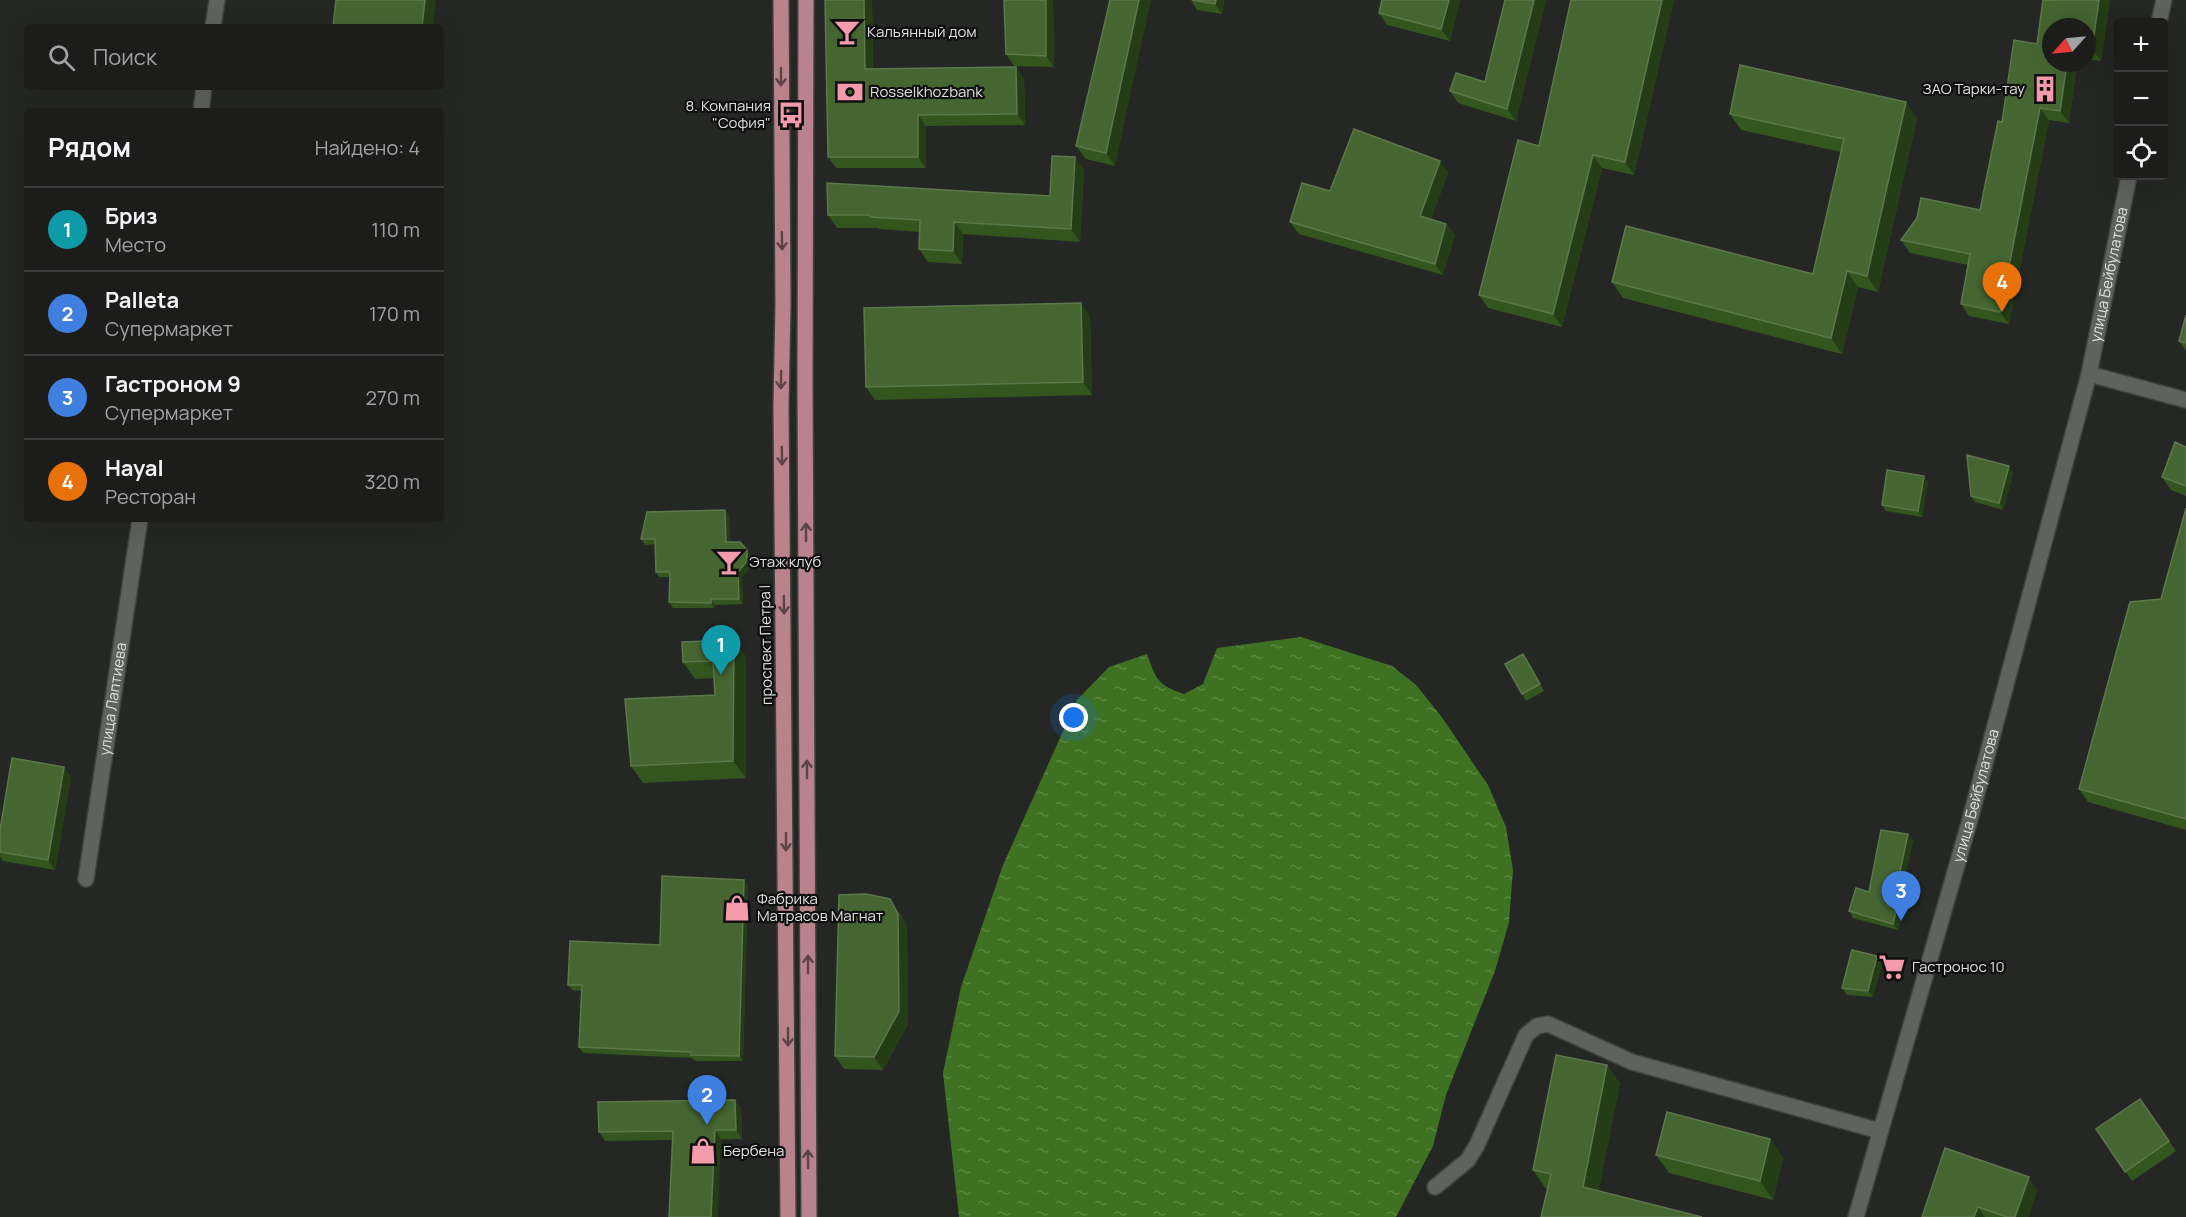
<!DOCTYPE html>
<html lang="ru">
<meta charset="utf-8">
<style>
:root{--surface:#1c1d1b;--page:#292a28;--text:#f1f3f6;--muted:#a0a2a3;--line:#3a3b3a;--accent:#1a73e8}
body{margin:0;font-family:Manrope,sans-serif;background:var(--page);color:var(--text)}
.controls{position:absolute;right:18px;top:18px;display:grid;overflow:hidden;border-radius:6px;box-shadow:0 6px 24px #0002}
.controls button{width:54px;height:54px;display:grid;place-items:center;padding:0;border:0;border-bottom:2px solid var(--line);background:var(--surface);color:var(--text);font:30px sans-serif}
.compass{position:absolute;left:2042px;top:18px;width:54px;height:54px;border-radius:50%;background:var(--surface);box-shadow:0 6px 24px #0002;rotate:243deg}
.you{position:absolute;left:1074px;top:718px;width:21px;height:21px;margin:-15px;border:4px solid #fff;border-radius:50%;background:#1a73e8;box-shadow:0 0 0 9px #1a73e833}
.badge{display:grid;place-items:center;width:39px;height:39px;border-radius:50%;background:var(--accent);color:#fff;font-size:20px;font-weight:700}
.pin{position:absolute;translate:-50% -50px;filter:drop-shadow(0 2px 3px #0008)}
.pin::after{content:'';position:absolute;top:32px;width:21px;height:18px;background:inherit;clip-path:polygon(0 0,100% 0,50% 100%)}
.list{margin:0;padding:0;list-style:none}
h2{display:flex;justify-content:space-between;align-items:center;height:78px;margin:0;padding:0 24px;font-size:26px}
h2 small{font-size:20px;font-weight:400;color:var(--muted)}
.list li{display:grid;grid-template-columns:39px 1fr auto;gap:18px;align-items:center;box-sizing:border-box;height:84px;padding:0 24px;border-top:2px solid var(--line)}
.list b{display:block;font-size:22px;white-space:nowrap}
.list p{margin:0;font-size:20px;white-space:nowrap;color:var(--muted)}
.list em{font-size:20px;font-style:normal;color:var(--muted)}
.icon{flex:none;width:33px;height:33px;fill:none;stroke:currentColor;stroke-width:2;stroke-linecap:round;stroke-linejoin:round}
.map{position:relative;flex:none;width:2186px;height:1217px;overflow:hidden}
.search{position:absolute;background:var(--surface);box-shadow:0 6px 24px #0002;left:24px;top:24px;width:420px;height:66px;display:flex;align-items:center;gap:15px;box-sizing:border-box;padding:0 21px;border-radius:6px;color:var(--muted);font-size:22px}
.panel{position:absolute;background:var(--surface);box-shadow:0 6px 24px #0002;left:24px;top:108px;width:420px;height:414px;border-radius:6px}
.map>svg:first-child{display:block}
</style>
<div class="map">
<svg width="2186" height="1217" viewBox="0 0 2186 1217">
<defs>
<pattern id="water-ripples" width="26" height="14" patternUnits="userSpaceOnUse" patternTransform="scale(1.5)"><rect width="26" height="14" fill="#3e7222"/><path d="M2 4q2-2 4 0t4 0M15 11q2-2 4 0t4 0" fill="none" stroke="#598642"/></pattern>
</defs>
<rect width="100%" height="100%" fill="#252724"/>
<path fill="url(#water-ripples)" d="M1301,637L1392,666L1416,685L1441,716L1488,785L1506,827L1513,870L1509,922L1495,971L1446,1095L1433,1146L1396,1217H959L943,1073L961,987L1003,865L1077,700L1109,667L1147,654C1156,679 1157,685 1184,694L1203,684L1217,648Z"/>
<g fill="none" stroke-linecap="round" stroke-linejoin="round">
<g stroke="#40423f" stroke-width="18">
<g id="minor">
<path d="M2159,22L2164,0"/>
<path d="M213,27L217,0"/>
<path d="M201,111L204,87"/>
<path d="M2089,374L2186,400"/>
<path id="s1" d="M86,879L140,519"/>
<path d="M1435,1187L1468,1160L1477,1145L1526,1035L1537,1026L1548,1024L1632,1062L1880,1131"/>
<path id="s2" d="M1856,1217L1969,823L2089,374L2129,176"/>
</g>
</g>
<g stroke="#40423f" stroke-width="18">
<path id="major" d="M781,0L783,304L781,407L788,1217
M806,0L805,384L809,1217"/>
</g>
<use href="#minor" stroke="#5f625e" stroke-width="15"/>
<use href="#major" stroke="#b9828c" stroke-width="15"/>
</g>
<path fill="#32561d" d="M872,0L873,69L1016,67L1024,79L1025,125L926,126V168H836L828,157Z
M1004,0H1053L1054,67L1014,66L1006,54Z
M1110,0L1115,166L1086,159L1076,146Z
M1191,0H1224L1222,14L1197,10Z
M1460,0L1450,41L1387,25L1379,13Z
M1505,0H1546L1516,121L1458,103L1450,91L1485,82Z
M1571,0H1674L1634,175L1602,168L1562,327L1488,308L1479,295L1539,146Z
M2043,0H2110L2101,61L2087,59V27L2051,63H2077L2069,123L2049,120L2009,324L1969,316L1961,304L1968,265L1910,253L1901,240L1980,210L2002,122L2037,44Z
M1730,114L1917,118L1878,292L1858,287L1842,354L1623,298L1612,282L1813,274L1841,152L1741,130Z
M1440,161L1448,173L1431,219L1446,224L1455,235L1443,275L1299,234L1290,222L1330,191Z
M1084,170L1080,242L963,234L962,264L928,262L919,249L920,232L879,229L878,228H837L828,215L1050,196Z
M2186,315V351L2179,341Z
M1090,316L1092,395L875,400L866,387Z
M2186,447V496L2171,490L2162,477Z
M2013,473L2003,510L1975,502L1971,496Z
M1928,483L1922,517L1886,511L1882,505Z
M2186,508V830L2088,802L2079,789L2161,599Z
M729,515L730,542L747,550L751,556V566L742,577L743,604L715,605L714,608H673L669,602L670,577H659L656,572L655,544L645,545L641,539Z
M734,640L746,657V778L643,783L631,766L715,695L714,678L695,679L683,662Z
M1523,654L1544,691L1526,701L1522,694Z
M71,777L55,870L3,861L0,857V830Z
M1913,840L1900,901L1904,907L1898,930L1853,918L1849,911L1869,892Z
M748,885L743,1061H695L692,1058L583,1053L579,1047L581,991L572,990L568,985L660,945Z
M899,912L907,927L908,1024L883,1070L844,1069L835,1056Z
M1882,963L1873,997L1847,995L1842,988Z
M1607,1065L1620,1084L1548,1189H1546L1533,1170Z
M2140,1099L2176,1151L2132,1181L2096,1129Z
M741,1108L742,1139L605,1141L599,1132Z
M1770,1139L1783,1158L1773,1200L1669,1173L1656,1155Z
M2037,1190L2028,1217H1922Z"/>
<path fill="#253d17" d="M425,0H436L433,27H422Z
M864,0H872L873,81L865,69Z
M1046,0H1053L1054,67L1046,56Z
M1139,0H1151L1115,166L1106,153Z
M1216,0H1224L1222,14L1215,4Z
M1449,0H1460L1450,41L1441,29Z
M1534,0H1546L1516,121L1507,109Z
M1662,0H1674L1634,175L1625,162Z
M2099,0H2110L2101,61L2092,49Z
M2067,63H2077L2069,123L2060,111Z
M1016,67L1024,79L1025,125L1017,114Z
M1906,102L1917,118L1878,292L1867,276Z
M2040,108L2049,120L2009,324L2000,312Z
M918,115L926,126V168L918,157Z
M1593,155L1602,168L1562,327L1553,314Z
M1075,157L1084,170L1080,242L1071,229Z
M1440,161L1448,173L1428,228L1420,216Z
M954,222L963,234L962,264L953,251Z
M1446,224L1455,235L1443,275L1435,264Z
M1847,271L1858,287L1842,354L1831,338Z
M1081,303L1090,316L1092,395L1083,382Z
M2009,466L2013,473L2003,510L1999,503Z
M1924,476L1928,483L1922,517L1918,511Z
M725,510L729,515L730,548L726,542Z
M747,550L751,556V566L742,577L743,604L739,599L738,572Z
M711,599L715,605L714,608L711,603Z
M734,640L746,657V778L733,761Z
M1523,654L1528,661L1544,691L1540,684Z
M64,767L71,777L55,870L48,860Z
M1908,834L1913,840L1900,901L1904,907L1898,930L1893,924L1894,899Z
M744,880L748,885L743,1061L739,1056Z
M890,899L907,927L908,1024L883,1070L874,1057Z
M1877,956L1882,963L1873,997L1868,991Z
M1607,1065L1620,1084L1596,1206L1583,1187Z
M735,1100L741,1108L742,1139L736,1130Z
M715,1130L721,1139L718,1217H711Z
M1770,1139L1783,1158L1773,1200L1760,1181Z
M2029,1177L2037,1190L2028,1217H2015Z
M1978,1207L1985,1217H1974Z"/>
<path fill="#456531" stroke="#5d784c" stroke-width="1.5" d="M336,0H425L422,27H333Z
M825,0H864L865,69L1016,67L1017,114L918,115V157H828Z
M1004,0H1046V56L1006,54Z
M1110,0H1139L1106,153L1076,146Z
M1192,0H1216L1215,4Z
M1382,0H1449L1441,29L1379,13Z
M1505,0H1534L1507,109L1450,91L1456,73L1485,82Z
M1571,0H1662L1625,162L1593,155L1553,314L1479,295L1518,140L1539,146Z
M2043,0H2099L2092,49L2087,48V27H2051V63H2067L2060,111L2040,108L2000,312L1961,304L1970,254L1901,240L1917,218L1921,198L1980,210L1998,121L2002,122L2014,40L2037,44Z
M1740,65L1906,102L1867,276L1847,271L1831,338L1612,282L1626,226L1813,274L1844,139L1730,114Z
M1354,129L1440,161L1420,216L1446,224L1435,264L1290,222L1302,183L1330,191Z
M1052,156L1075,157L1071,229L954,222L953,251L919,249L920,220L870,217V215H828L827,183L1050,196Z
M1081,303L1083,382L866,387L864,308Z
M2186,315V343L2179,341Z
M2175,442L2186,447V486L2162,477Z
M1967,455L2009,466L1999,503L1971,496Z
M1887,470L1924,476L1918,511L1882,505Z
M2186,508V819L2079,789L2130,602L2161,599Z
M725,510L726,542H740L747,550V561L738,572L739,599H711V603L669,602L670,572H656L655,539H641L647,512Z
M734,640L733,761L631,766L625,699L715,695L713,661L683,662L682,642Z
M1523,654L1540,684L1522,694L1505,664Z
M12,758L64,767L48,860L0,852V830Z
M1881,830L1908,834L1894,899L1899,900L1893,924L1849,911L1856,888L1869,892Z
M662,876L744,880L739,1056L691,1055V1052L579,1047L582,985H568L570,941L660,945Z
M866,894L890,899L898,914L899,1011L874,1057L835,1056L839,895Z
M1852,950L1877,956L1868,991L1842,988Z
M1556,1055L1607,1065L1583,1187L1702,1217H1541L1551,1174L1533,1170Z
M2140,1099L2169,1141L2125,1172L2096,1129Z
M735,1100L736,1130H715L711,1217H669L673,1131L599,1132L598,1102Z
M1667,1112L1770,1139L1760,1181L1656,1155Z
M1945,1148L2029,1177L2015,1217H2007L1978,1207L1974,1217H1922Z"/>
<defs><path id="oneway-shaft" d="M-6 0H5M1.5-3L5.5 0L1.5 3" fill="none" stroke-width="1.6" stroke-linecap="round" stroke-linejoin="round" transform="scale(1.5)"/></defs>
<g stroke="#5b4347">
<use href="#oneway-shaft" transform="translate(781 77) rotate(90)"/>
<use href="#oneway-shaft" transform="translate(782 241) rotate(89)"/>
<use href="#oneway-shaft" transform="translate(781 380) rotate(91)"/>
<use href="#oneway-shaft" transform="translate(782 456) rotate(89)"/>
<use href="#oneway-shaft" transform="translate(806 532) rotate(-90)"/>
<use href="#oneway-shaft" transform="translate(784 605) rotate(89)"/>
<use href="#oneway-shaft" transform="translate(807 769) rotate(-90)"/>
<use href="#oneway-shaft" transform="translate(786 842) rotate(90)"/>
<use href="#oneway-shaft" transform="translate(808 964) rotate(-90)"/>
<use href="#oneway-shaft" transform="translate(788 1037) rotate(90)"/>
<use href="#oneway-shaft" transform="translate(808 1159) rotate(-91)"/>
</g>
<defs>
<g id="bar-bare" transform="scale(2.07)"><path d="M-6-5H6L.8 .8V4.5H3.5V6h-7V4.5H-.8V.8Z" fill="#f39aab" stroke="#0e0f0e" stroke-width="2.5" paint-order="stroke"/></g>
<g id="building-bare" transform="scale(2.07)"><path d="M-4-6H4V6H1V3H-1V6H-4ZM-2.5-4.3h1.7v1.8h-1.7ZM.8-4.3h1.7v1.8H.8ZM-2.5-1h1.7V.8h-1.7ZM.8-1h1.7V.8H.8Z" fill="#f39aab" stroke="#0e0f0e" stroke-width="2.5" paint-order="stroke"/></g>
<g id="bank-bare" transform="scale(2.07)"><path d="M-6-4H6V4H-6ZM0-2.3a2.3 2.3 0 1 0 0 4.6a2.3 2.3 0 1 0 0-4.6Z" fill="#f39aab" stroke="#0e0f0e" stroke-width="2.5" paint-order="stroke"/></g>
<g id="bus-bare" transform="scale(2.07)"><path d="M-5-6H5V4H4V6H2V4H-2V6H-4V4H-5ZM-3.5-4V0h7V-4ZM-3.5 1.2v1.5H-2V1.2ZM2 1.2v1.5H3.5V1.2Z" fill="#f39aab" stroke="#0e0f0e" stroke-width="2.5" paint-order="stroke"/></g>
<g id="shop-bare" transform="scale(2.07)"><path d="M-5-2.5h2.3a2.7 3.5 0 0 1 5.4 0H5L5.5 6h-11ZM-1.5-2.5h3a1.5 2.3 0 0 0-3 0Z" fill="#f39aab" stroke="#0e0f0e" stroke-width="2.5" paint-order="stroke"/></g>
<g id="supermarket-bare" transform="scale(2.07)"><path d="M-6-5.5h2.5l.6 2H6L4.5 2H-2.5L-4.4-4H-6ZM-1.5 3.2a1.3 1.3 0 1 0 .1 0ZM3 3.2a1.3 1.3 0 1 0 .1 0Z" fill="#f39aab" stroke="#0e0f0e" stroke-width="2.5" paint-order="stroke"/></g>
</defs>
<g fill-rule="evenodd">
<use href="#bar-bare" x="847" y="32"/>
<use href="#building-bare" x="2045" y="89"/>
<use href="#bank-bare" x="850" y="92"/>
<use href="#bus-bare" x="791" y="115"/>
<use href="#bar-bare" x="729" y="562"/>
<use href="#shop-bare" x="737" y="908"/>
<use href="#supermarket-bare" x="1892" y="967"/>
<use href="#shop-bare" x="703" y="1151"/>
</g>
<g text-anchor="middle" stroke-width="4.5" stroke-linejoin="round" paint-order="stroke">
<g font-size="15" fill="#dfe0de" stroke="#0e0f0e" text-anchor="start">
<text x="867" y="37">Кальянный дом</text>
<text x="2025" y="94" text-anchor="end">ЗАО Тарки-тау</text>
<text x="870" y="97">Rosselkhozbank</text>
<text x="771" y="111" text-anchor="end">8. Компания<tspan x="771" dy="17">"София"</tspan></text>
<text x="749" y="567">Этаж клуб</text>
<text x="757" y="904">Фабрика<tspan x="757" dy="17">Матрасов Магнат</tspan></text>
<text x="1912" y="972">Гастронос 10</text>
<text x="723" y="1156">Бербена</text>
</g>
<g font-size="15" fill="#dfe0de" stroke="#0e0f0e">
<text dy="5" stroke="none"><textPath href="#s2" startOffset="976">улица Бейбулатова</textPath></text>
<text transform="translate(766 645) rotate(-91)" y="5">проспект Петра I</text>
<text dy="5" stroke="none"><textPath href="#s1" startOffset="182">улица Лаптиева</textPath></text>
<text dy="5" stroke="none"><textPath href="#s2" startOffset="438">улица Бейбулатова</textPath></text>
</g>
</g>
</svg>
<div class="controls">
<button>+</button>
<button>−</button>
<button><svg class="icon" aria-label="locate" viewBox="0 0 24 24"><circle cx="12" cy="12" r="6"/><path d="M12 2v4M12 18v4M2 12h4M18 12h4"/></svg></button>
</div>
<svg class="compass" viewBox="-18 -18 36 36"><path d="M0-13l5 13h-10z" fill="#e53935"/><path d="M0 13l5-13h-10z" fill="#a0a2a3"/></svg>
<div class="you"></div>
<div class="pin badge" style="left:721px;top:675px;background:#0f9aa8">1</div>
<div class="pin badge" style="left:707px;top:1125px;background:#3f7fe0">2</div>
<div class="pin badge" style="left:1901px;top:921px;background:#3f7fe0">3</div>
<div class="pin badge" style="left:2002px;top:312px;background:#e8710a">4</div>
<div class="search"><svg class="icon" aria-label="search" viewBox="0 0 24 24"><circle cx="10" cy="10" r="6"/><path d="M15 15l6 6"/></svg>Поиск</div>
<section class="panel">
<h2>Рядом<small>Найдено: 4</small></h2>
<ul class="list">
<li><span class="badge" style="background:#0f9aa8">1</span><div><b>Бриз</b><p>Место</p></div><em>110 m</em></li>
<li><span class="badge" style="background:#3f7fe0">2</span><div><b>Palleta</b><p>Супермаркет</p></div><em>170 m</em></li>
<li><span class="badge" style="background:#3f7fe0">3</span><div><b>Гастроном 9</b><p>Супермаркет</p></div><em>270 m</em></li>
<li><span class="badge" style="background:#e8710a">4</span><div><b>Hayal</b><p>Ресторан</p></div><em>320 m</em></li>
</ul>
</section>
</div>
